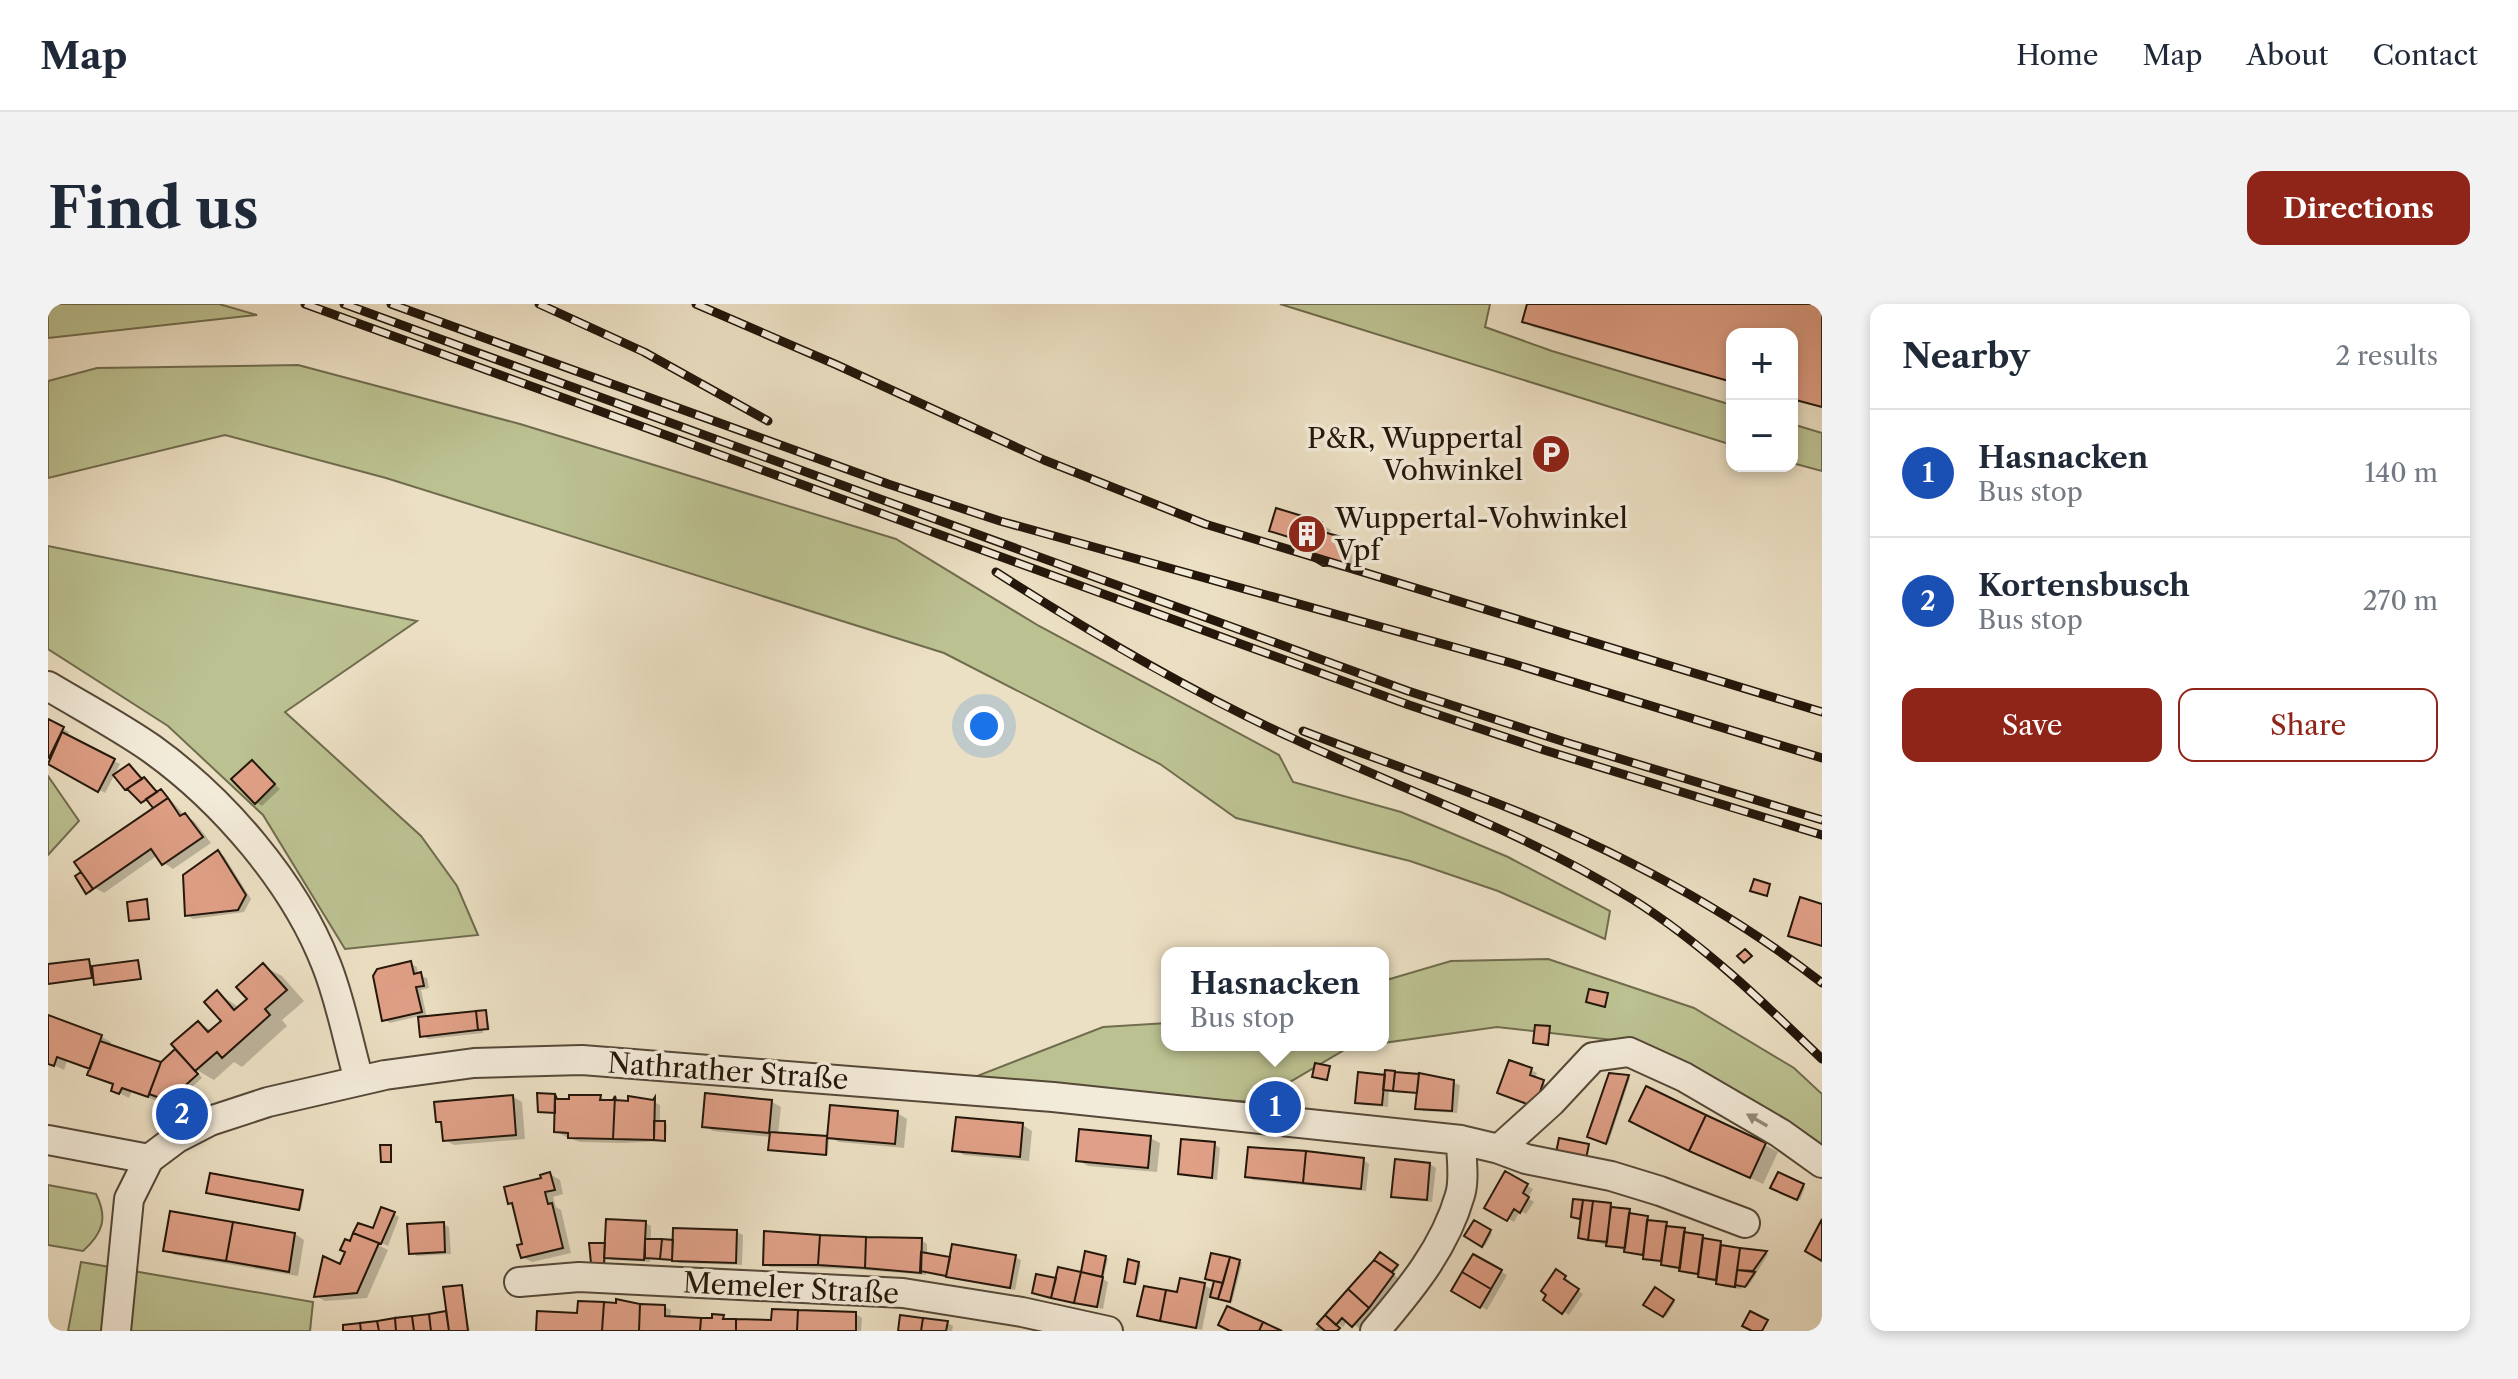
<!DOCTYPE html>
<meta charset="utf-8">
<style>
:root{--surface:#fff;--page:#f2f2f3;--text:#1f2937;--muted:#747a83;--line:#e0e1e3;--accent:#8f2418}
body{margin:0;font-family:"Libre Caslon Text",serif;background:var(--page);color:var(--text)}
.controls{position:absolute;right:24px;top:24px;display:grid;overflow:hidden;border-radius:16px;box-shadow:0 4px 12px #0003}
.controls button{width:72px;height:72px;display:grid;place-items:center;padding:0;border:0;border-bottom:2px solid var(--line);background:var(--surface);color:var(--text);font:40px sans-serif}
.you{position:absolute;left:936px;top:422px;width:28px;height:28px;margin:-20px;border:6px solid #fff;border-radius:50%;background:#1a73e8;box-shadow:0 0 0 12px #1a73e833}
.badge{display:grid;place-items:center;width:52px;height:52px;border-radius:50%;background:var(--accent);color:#fff;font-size:26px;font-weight:700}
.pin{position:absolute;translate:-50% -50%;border:4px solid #fff;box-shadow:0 2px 8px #0006}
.popup{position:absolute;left:1113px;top:643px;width:228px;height:104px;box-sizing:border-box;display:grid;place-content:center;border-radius:16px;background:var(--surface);filter:drop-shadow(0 2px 6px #0005);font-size:26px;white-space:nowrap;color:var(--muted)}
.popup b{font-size:30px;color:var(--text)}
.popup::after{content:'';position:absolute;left:50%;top:100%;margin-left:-16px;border:16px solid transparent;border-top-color:var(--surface)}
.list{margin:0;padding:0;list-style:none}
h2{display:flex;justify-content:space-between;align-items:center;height:104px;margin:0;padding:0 32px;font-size:34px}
h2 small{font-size:26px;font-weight:400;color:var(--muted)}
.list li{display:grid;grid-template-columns:52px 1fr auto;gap:24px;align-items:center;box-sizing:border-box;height:128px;padding:0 32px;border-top:2px solid var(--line)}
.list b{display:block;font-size:30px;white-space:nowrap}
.list p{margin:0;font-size:26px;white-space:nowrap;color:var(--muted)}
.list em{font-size:26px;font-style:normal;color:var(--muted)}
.actions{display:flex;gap:16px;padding:24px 32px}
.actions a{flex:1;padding:18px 0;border:2px solid var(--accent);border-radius:16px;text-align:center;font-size:28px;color:var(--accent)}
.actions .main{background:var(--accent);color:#fff}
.map{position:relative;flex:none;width:1774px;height:1027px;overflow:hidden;border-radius:16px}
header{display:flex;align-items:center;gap:48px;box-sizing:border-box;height:112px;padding:0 40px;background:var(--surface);border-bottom:2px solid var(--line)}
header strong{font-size:38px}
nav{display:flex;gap:44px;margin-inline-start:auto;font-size:28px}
.intro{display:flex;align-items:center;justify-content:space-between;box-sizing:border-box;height:192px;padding:0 48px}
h1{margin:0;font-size:56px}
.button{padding:20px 36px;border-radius:16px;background:var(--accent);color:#fff;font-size:28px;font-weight:700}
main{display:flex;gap:48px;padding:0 48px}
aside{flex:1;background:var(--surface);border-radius:16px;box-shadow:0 4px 12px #0003}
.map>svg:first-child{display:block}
</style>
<header>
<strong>Map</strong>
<nav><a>Home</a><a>Map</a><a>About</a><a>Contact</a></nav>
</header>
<div class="intro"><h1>Find us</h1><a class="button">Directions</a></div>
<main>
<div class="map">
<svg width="1774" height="1027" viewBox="0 0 1774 1027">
<rect width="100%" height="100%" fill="#ece0c4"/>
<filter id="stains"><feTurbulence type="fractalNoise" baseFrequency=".0025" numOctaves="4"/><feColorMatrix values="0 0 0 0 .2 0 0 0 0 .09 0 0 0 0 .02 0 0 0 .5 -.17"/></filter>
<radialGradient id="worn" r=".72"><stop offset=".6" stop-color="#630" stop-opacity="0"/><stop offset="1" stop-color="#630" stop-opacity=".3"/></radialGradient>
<path fill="#bcc191" stroke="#706c4e" stroke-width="2" d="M0,0H171L209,11L0,34Z
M1232,0H1442L1437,23L1504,47L1684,101V141Z
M250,61L472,120L848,235L991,322L1231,451L1245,478L1353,508L1460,553L1562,607L1557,635L1450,587L1362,557L1188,514L1112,460L896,349L338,174L177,131L0,174V77L49,64Z
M1744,120L1774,129V167L1744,159Z
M0,242L369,317L237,408L373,532L409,582L430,631L297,645L215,511L120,422L0,345Z
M0,472L31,517L0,551Z
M1500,655L1646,704L1746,764L1774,790V846L1573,737L1449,723L1335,739V677L1403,657Z
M1119,719V741H1322L1298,745L1208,798L933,782L929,772L1055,723Z
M0,881L48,890C60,914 55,929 35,947L0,941Z
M33,958L265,998L262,1027H20Z"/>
<path fill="#0003" d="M1481,0H1774V104L1744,96V30H1684V79L1485,23L1476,17Z
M1273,220L1283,226L1281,231L1296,236L1311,249L1308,258L1299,265L1294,267L1279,263L1269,257L1260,239L1224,226Z
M0,417L21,428L19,433L72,460L57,489L1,458L3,453L0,452Z
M204,458L232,485L214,502L208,498Z
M88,469L110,489L116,488L136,511L146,517L163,539L125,565L116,559L110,551L56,589L44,582L46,586L42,589L30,573L107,504L101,495L96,499L78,485Z
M170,549L176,552L203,595L196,608L145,615L139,611Z
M41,657L44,664L90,658L94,675L50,681L47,674L0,679V662Z
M363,660L369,663L370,671L379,674L381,684L373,686L379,714L438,708L442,725L435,726V729L380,735L374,731L372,712L342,719L336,715Z
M215,662L234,672L256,697L234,716L239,722L194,763L186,758L166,776L147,765L154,774L126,799L111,793L109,797L84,787L81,794L65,786L67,781L42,770L43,766L19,757L16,766L0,758V713L54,733L63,738L61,742L113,761L128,747L135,752L151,719L164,727L176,717L169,689L192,704L202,695Z
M1483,766L1489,769L1487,775L1501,782L1493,804L1458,792Z
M1339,768L1386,772L1412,781L1409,809L1375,807L1370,803L1371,789L1341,786L1340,803L1315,801L1309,798L1338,773Z
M1563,771L1582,774L1560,840L1542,833Z
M507,792L509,797L552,793L561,798H606L612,801V819L619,820L618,837L574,839L532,838L518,833L508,827L509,809L492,807Z
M465,793L474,798L477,835L406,841L397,836L395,820L390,817Z
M724,798L733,803L730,830L781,835L780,851L725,846L724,833L665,827L656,822Z
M849,809L859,815L856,844L791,838L781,833Z
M909,815L975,821L984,827L981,857L916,851L907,846Z
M1596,824L1717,841L1730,848L1715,880Z
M1102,834L1112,839L1109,868L1040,862L1030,856Z
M1166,840L1172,844L1169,876L1138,872L1132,869Z
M1315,856L1321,860L1318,887L1205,876L1200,872Z
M1382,860L1388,864L1384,898L1351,895L1345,892Z
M502,870L512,876L515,890L505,893L508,903L513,906L523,949L484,958L474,953L476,942L467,901L462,899Z
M1458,870L1485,885L1480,894L1486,898L1478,910L1472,907L1466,918L1439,903Z
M1731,870L1757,883L1752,896L1725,883Z
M254,888L256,889L253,906L163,889Z
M1527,897L1563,901L1581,907L1600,926L1602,915L1654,933L1660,937L1693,946L1720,950L1700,983L1693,982V985L1676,983L1670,978L1658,976L1652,971L1639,970L1633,965L1621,964L1615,959L1603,957L1597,952L1548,938L1545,936L1534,914H1527Z
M346,910L351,913L340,942L331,938L330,941L340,946L319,994L277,997L268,992L293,962L303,939L326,927Z
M597,919L603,922V937L627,938L689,928L695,931L694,961L632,959L625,956L602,955V958L564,956L558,953V959H548L559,941Z
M1427,919L1444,929L1437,942L1419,932Z
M395,920L401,923L403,950L369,952L363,948Z
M247,930L256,936L250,972L127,951L118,946Z
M873,936L879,940V951L903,955L967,953L973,956L967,986L878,967V971L805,965L722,963L717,960Z
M1333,951L1351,963L1345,970L1351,975L1340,987L1342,989L1311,1024L1300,1016L1295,1023L1285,1017L1292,1027H1266Z
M1426,952L1459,971L1439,1006L1406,987Z
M1057,953L1060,955L1055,975L1060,978L1055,1005L1005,992L1009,976L1042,972Z
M1192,958L1194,959L1184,998L1161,991L1154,1026L1092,1011L1130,991L1156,981L1165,986L1168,977Z
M1091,960L1093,961L1089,980L1080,978Z
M1509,968L1522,977L1520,980L1535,990L1521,1011L1497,996Z
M413,983L422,1027H297V1023L401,1009Z
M1607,986L1627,998L1618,1013L1598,1000Z
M586,1002L617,1003L623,1006L622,1014L666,1016L675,1013L681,1016L725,1019L808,1010L814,1014L813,1027H490L531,1011Z
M899,1019L905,1022L904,1027H852Z"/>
<path fill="#e0a087" stroke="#23160a" stroke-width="2" d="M1479,0H1774V103L1744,95V30H1684V78L1474,18Z
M1228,204L1274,218L1272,227L1297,234L1296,241L1303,242L1299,253L1289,261L1275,262L1262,254L1257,238L1221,227Z
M0,415L16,423L1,454L0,453Z
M14,428L67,455L50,488L0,460Z
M204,456L227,480L207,500L183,475Z
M81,460L94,475L77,486L65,471Z
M96,473L109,488L93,499L79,485Z
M113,485L120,494L105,504L98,495Z
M120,494L132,512L137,509L155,533L114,561L103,545L45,585L26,558Z
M170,546L198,591L190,606L137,612L135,571Z
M33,568L45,585L38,590L27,572Z
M1706,575L1722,580L1719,592L1702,587Z
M1752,593L1774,600V642L1740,632Z
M99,595L101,615L81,617L79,598Z
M1697,645L1704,652L1696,659L1689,652Z
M41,655L44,674L0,680V660Z
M90,656L93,675L46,681L44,662Z
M363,657L366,670L373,668L376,682L368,683L374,708L334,717L325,672L329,665Z
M215,659L239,686L217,705L222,711L174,754L169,748L147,767L123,740L150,717L160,728L173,717L156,698L169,686L186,706L199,695L188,683Z
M1541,685L1560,689L1557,703L1538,698Z
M438,706L440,725L430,726L428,707Z
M428,707L430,726L372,733L370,713Z
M0,711L54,731L42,765L9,753L6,762L0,760Z
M1487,721L1502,722L1500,741L1485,739Z
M52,737L113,758L100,793L74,784L71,790L63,787L65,780L39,771Z
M127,745L150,770L120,797L101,790L113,758Z
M1461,756L1484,764L1482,771L1496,776L1487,803L1449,789Z
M1267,759L1282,762L1279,776L1264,773Z
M1337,766L1347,767L1345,787L1335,786Z
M1310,768L1337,771L1334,801L1307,799Z
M1347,768L1371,770L1369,789L1345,787Z
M1371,769L1406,776L1404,807L1367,805Z
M1561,769L1581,771L1558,840L1539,833Z
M1598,782L1658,811L1641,847L1581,817Z
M489,789L507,790V809L490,808Z
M657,789L724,796L721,829L654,823Z
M507,790L509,795H521V791H553L552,796H565L567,792L565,835L520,834V829L506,828Z
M465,791L468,831L395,837L393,818H388L386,798Z
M567,792L568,796L580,797V792L605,796L607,793L606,836L565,835Z
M782,801L850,807L847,840L779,834Z
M1658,811L1718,839L1702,874L1641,847Z
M908,813L975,819L972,853L904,847Z
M606,817H617V837L606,836Z
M1031,825L1103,832L1100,864L1028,857Z
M722,828L779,832L778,851L720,846Z
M1511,834L1541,840L1537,860L1507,854Z
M1133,835L1167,838L1164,874L1130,870Z
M332,841H343V858H333Z
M1200,843L1258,847L1255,879L1197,873Z
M1258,847L1316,854L1313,885L1255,879Z
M1347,855L1382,859L1379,896L1343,893Z
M1457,867L1480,880L1475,889L1481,893L1472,909L1466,905L1459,917L1436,904Z
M502,868L507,886L497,888L500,900L504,899L515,944L473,954L469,941L474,940L464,899L460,900L456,883L493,874L492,871Z
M1730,868L1756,880L1749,896L1722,884Z
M162,869L255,886L251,906L158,889Z
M1525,895L1535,896L1532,915L1523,913Z
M1535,896L1545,897L1540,936L1530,934Z
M1545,897L1563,899L1559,938L1540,936Z
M333,903L347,908L333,940L305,929L310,919L325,924Z
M1563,903L1582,905L1577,944L1558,942Z
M122,907L185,918L178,957L115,947Z
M1581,909L1600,912L1595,951L1576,948Z
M558,915L598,917L596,956L556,954Z
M1774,915V957L1757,947Z
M1426,916L1443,926L1434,943L1416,932Z
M1599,916L1619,918L1613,957L1595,955Z
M185,918L247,929L241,968L178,957Z
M396,918L397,948L361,950L359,920Z
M1618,922L1637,924L1632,964L1613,961Z
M625,924L689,926L688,959L624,957Z
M716,927L772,931L770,961H715Z
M1636,928L1655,931L1650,970L1631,967Z
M305,929L331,939L309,989L266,993L275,952L292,960L297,948L292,946L297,935L302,937Z
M772,931L818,933L817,964L770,961Z
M818,933L874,934L873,969L817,964Z
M1655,934L1673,937L1668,976L1650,973Z
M597,935H614L612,955L597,954Z
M614,935L625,936L624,956L612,955Z
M541,939H557L556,959H543Z
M904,940L968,951L962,984L898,973Z
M1673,941L1692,944L1687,983L1668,980Z
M1692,944L1719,947L1705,967L1689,966Z
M1037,947L1058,952L1054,973L1033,968Z
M873,948L902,953L898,972L872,967Z
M1332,948L1350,961L1344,968L1326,956Z
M1163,949L1182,953L1175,979L1157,975Z
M1425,950L1454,966L1443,985L1414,968Z
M1182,953L1192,956L1182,998L1170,995Z
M1080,955L1091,958L1087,980L1076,978Z
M1326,956L1346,970L1321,1004L1300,985Z
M1010,963L1033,968L1026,999L1003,994Z
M1508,965L1518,972L1516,975L1531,985L1514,1010L1495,996L1498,991L1493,987Z
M1689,966L1707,968L1697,983L1687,981Z
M1033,968L1055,973L1049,1003L1026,999Z
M1414,968L1443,985L1432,1004L1403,987Z
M988,970L1008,974L1003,994L984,989Z
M1132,974L1157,979L1148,1024L1112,1017L1118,986L1129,988Z
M1166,977L1175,979L1170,995L1162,993Z
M414,981L420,1027H401L395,983Z
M1096,982L1118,986L1112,1017L1089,1012Z
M1607,983L1626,996L1615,1013L1595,1001Z
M1300,985L1321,1004L1304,1023L1294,1014L1288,1021L1277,1011Z
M568,995L592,1000L591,1027H554L556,998L568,999Z
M530,997L556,998L554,1027H488L489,1007L529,1009Z
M592,1000L617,1001V1012L653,1014L652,1027H591Z
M1179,1002L1215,1018L1211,1027H1182L1170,1021Z
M724,1005L750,1006L749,1027H688V1015L723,1016Z
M750,1006L808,1008V1027H749Z
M398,1007L401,1027H383L381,1010Z
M1702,1007L1720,1016L1714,1027H1704L1694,1022Z
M381,1010L383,1027H366L364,1012Z
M664,1010L676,1011L675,1015H688V1027H652L653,1014H664Z
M852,1011L875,1014L873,1027H850Z
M1277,1011L1292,1024L1289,1027H1277L1269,1020Z
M364,1012L366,1027H348L347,1014Z
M347,1014L348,1027H331L329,1017Z
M875,1014L900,1017L898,1027H873Z
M329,1017L331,1027H313L312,1019Z
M1215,1018L1234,1027H1211Z
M312,1019L313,1027H295V1021Z"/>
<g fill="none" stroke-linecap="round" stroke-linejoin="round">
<g stroke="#554838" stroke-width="32">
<path id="minor" d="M0,382C35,403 71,422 104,445C175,496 246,578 278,660C293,697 300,738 311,776
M0,836L101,855
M1451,845L1503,798L1545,753L1581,748L1636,773L1732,829L1774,859
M471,978L531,973L855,989L974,1008L1060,1027
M68,1027L81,895L101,855L129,834L162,817L220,798L337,771L426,759L534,756L1005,793L1413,836L1451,845L1478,855L1563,872L1612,887L1697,919
M1327,1027C1362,986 1397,944 1412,891C1417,875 1413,853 1413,836"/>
</g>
<use href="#minor" stroke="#f3ebd9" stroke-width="28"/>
<g stroke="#23160a" stroke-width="9">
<path id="rail" d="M257,0L1361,401L1496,446L1774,531
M296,0L1360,387L1520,439L1774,516
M343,0L840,180L952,217L1463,359L1774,454
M491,0L596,48L720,117
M648,0L789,61L996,156L1157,220L1774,408
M948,268C1043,329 1141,387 1244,434C1358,487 1477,528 1584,595C1654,639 1714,697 1774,755
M1255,427C1364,469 1479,505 1583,559C1650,593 1714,632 1774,679"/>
</g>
<use href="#rail" stroke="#f3ebd9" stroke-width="6" stroke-dasharray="18" stroke-linecap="butt"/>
</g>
<defs><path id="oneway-solid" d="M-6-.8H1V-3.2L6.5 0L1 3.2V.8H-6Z" transform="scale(2)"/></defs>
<use fill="#958b7c" href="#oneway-solid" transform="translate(1709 816) rotate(-150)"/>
<defs>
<g id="parking-disc" transform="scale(2)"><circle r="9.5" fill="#8f2418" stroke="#f3ebd9"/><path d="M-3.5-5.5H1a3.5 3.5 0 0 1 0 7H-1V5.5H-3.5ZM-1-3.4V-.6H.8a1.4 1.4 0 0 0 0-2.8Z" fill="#fff"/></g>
<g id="building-disc" transform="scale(2)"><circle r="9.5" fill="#8f2418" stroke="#f3ebd9"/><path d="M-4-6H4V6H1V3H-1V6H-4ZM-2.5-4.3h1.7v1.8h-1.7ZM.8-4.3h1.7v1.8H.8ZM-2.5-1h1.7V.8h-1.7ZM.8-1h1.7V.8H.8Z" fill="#fff"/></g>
</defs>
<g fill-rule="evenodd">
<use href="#parking-disc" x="1503" y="150"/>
<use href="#building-disc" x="1259" y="230"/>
</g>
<g text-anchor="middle" stroke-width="7" stroke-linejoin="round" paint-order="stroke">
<g font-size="28" fill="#23160a" stroke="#f3ebd9" text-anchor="end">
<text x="1475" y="144">P&amp;R, Wuppertal<tspan x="1475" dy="32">Vohwinkel</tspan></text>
<text x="1287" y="224" text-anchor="start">Wuppertal-Vohwinkel<tspan x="1287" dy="32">Vpf</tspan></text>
</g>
<g font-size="28" fill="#23160a" stroke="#f3ebd9">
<text transform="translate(680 767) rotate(4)" y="10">Nathrather Straße</text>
<text transform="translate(743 984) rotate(3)" y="10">Memeler Straße</text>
</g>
</g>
<rect width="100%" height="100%" filter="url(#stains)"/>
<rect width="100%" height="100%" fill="url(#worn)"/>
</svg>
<div class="controls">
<button>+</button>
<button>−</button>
</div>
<div class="you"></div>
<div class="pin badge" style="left:1227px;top:803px;background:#1a4fb4">1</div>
<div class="popup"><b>Hasnacken</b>Bus stop</div>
<div class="pin badge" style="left:134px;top:810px;background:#1a4fb4">2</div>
</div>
<aside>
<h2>Nearby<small>2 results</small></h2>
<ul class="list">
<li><span class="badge" style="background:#1a4fb4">1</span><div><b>Hasnacken</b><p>Bus stop</p></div><em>140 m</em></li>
<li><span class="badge" style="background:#1a4fb4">2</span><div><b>Kortensbusch</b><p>Bus stop</p></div><em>270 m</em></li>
</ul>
<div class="actions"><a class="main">Save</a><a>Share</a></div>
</aside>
</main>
